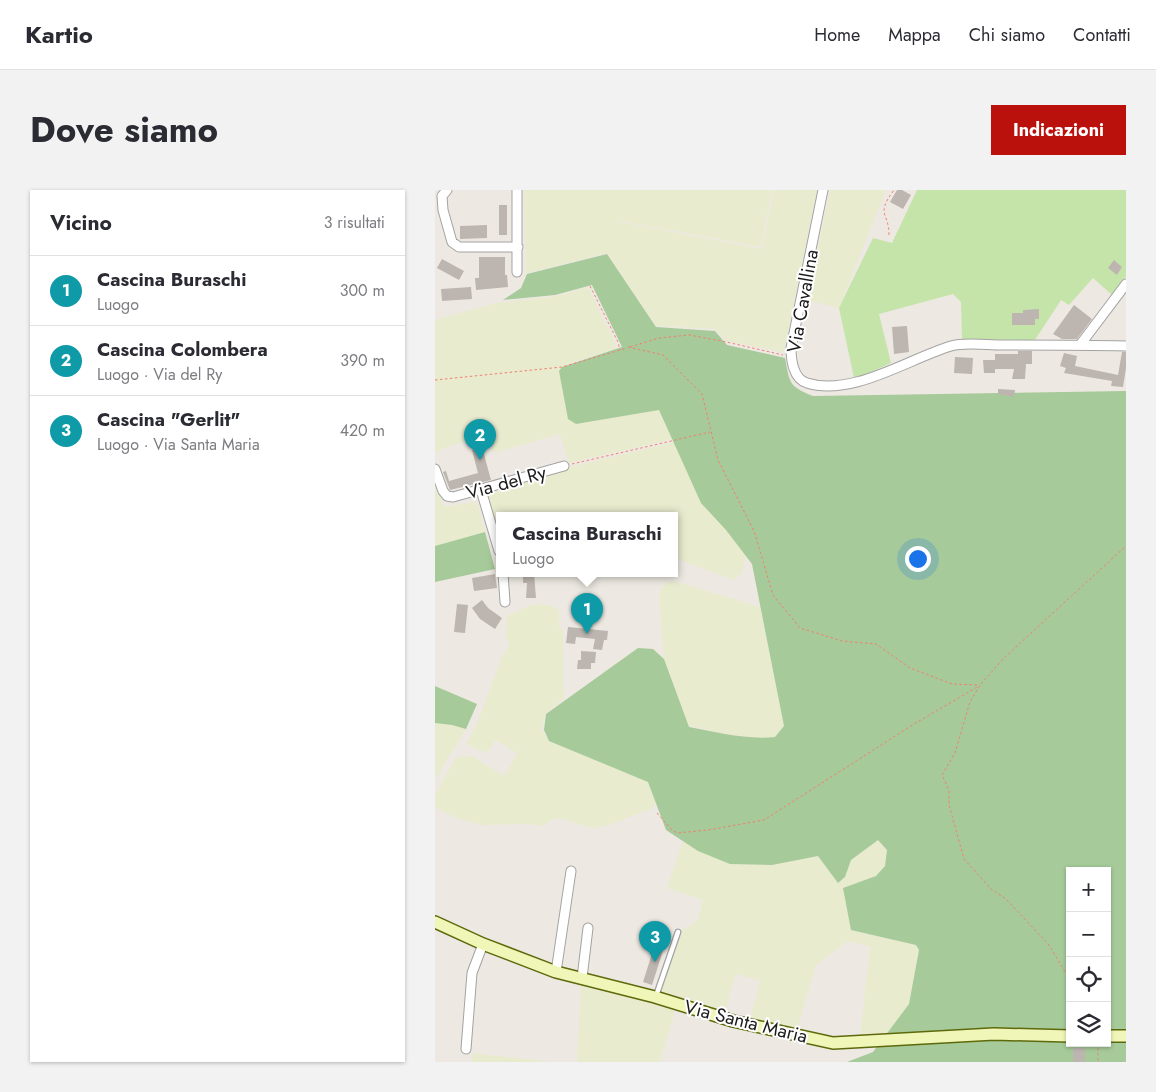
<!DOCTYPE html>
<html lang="it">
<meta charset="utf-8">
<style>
:root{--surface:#fff;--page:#f2f2f3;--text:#2b2b33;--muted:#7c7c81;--line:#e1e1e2;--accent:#bb110c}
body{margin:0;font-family:Jost,sans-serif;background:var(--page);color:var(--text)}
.controls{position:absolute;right:15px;bottom:15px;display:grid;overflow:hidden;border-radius:0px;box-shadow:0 1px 4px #0004}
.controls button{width:45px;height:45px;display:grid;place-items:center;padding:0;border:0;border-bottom:1px solid var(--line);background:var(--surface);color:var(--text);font:25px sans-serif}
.you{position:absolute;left:482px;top:368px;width:18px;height:18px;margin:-12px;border:4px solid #fff;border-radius:50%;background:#1a73e8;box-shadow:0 0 0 8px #1a73e833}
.badge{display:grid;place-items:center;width:32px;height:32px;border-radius:50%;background:var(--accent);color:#fff;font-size:16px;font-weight:700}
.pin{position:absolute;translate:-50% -41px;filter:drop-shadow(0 1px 2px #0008)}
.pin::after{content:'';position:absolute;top:26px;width:18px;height:15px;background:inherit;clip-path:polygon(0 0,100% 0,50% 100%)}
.popup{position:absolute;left:61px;top:322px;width:182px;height:65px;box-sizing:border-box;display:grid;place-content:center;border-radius:0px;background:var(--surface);filter:drop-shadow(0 1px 4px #0005);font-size:16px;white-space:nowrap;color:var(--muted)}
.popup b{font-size:19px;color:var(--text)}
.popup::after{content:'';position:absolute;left:50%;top:100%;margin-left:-10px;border:10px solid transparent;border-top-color:var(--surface)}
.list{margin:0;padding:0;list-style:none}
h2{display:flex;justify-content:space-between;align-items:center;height:65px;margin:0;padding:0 20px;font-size:21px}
h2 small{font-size:16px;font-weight:400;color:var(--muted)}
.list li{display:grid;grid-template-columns:32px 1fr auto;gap:15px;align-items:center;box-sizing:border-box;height:70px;padding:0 20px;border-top:1px solid var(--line)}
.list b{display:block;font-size:19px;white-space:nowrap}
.list p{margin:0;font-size:16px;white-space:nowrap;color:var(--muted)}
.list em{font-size:16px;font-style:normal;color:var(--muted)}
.icon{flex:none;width:28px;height:28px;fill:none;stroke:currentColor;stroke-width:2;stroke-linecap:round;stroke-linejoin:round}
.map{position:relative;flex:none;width:691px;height:872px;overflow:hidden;border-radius:0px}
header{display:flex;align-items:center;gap:30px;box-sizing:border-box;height:70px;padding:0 25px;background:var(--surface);border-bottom:1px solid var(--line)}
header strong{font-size:24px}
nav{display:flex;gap:28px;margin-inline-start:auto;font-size:18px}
.intro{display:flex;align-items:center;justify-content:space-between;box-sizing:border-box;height:120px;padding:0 30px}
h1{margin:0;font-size:35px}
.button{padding:12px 22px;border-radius:0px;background:var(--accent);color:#fff;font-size:18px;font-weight:700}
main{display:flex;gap:30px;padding:0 30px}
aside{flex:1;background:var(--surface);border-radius:0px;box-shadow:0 1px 4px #0004}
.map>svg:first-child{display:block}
</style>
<header>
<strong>Kartio</strong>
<nav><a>Home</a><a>Mappa</a><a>Chi siamo</a><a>Contatti</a></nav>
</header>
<div class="intro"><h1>Dove siamo</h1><a class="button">Indicazioni</a></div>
<main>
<aside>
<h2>Vicino<small>3 risultati</small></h2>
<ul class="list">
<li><span class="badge" style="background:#0f9aa8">1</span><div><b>Cascina Buraschi</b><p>Luogo</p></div><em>300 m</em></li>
<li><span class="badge" style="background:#0f9aa8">2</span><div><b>Cascina Colombera</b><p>Luogo · Via del Ry</p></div><em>390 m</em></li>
<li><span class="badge" style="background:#0f9aa8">3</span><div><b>Cascina &quot;Gerlit&quot;</b><p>Luogo · Via Santa Maria</p></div><em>420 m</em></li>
</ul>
</aside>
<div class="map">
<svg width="691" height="872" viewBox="0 0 691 872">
<rect width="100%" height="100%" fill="#ede9e2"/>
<path fill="#e8ebce" d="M89,0H337L326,57L181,30L173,58L181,31L327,59L339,0H382L349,162L292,151L280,139L221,136L172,63L91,83Z
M395,0H451L404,118L372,110Z
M153,97L181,154L180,159L132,174L124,181L142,234L224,220L238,249L134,273L125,244L59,263L52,243L0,262V130L61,113L122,106Z
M239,252L250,275L291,340L311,366L307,383L299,390L240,368V325H64V345L53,305L135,277Z
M0,293L9,317L42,312L50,342L0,356Z
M239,391L325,417L349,536L340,547L328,548L296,545L254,536L229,469L224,406L226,399L231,393Z
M104,414L117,416L124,420V437L128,440L129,508L110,524L107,540L114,551L213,592L221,614L216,620L209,621L175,635L159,638L145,635L130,629H117L109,636L90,634L48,635L26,630L3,619L0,615V605L20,569L26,566H37L69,586L82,563L61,550V549L52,563L31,554L42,534L66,469L75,453L71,447L72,426L96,415Z
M0,533L17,535L31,539L0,589Z
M443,650L452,660L450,675L441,686L416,740L481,755L484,760L474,814L451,845L425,846L435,757L413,751L381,775L362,841L315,829L325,791L301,784L290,822L224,804L247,740L263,730L268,710L232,698L248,651L263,661L337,675L383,666L410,687L416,670Z
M146,791L241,818L225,872H142Z
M37,863L118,872H37Z"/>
<path fill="#c5e4aa" d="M482,0H691V86L677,105L658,88L634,115L626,110L600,150H527L526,112L518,104L444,124L456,173L431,184L419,188L404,118L438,48L457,53Z"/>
<path fill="#a6ca99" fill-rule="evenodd" d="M172,64L221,137L280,141L292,155L350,168C355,193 353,196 378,206L691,201V872H412L438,862L474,814L484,760L481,755L416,740L408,698L441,686L450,676L452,660L443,650L416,670L410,687L403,693L383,666L337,675L295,674L263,661L231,640L213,592L114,551L109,540L111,524L203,458L218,459L229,469L254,537C282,542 311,550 340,547L349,536L317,374L291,340L266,313L224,220L141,234L133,229L124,181L127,177L187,157L157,95L120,105L68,110L86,98L92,84ZM635,681H672V853H635Z
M50,342L60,379L0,392V356Z
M0,496L42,514L31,539L17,535L0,533Z"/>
<path fill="#bdb5af" d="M462,0H467L476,5L468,19L455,12Z
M64,15H72V45H64Z
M52,35V48L25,49V36Z
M44,67H70V85H72L73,97L41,100L40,88H44Z
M7,69L29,81L24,90L2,78Z
M679,70L687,77L682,85L673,78Z
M36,97L37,109L7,111L6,99Z
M639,115L657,129L642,149H627L618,144Z
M604,119V129H600V135H577V123H588V120Z
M472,136L474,162L459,164L457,137Z
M583,161H597V174H591L590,189H577L579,179H560V183H549L548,170H560V164H583Z
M687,162H691V178L688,197L676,196L677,191L629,183L631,178L625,176L629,163L642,166L640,176L683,185Z
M520,167L538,168L537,184L519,183Z
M563,199L580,200L579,207L563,204Z
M47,257L56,290L15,300L8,282L11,281L14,291L43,283L37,260Z
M88,383H99L101,408H91L92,393H88Z
M60,384L62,398L39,401L37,388Z
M47,410L53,418L67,428L60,439L45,429L37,418Z
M22,414L33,415L30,443L19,442Z
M133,437L173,441L172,450H169L167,460L158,459L160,449L141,447L140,454L131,453Z
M146,461L161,462L160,473H156V479H142L143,470H146Z
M213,737L234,742L217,795L208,792L221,751L210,748Z
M638,858H650V872H638Z"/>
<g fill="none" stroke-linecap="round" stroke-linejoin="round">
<g stroke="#a3a3a3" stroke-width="7">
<path id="lane" d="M221,806L243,742"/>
</g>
<g stroke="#a3a3a3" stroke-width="11">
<path id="street" d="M12,0L7,6L8,20L17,52L24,57H83
M82,0V82
M388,0L356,158C356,169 358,189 372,193C417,207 473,169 516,156C529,152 552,155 566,155C607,155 649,155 691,156
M645,155L691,94
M0,279L8,301L12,306L18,307L129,276
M46,300L64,361
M68,383L70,412
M121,782L136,681
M147,788L153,738
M31,859L37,783L48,754"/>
</g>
<g stroke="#5d6a0b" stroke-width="14">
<path id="secondary" d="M0,732L48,754L121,782L220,807L298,831L398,853L559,844L635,846
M672,846H691"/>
</g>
<path stroke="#f1806f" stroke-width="1" stroke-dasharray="2.5 2.5" stroke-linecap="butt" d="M454,45C454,21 440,26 459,0
M155,96L183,152L185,160
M193,157L228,165L267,204L283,270L319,341L338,405L365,438L407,451L441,454L475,478L517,494L544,495
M195,157L224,148L254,145L287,151L348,165
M0,190L127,177L192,158
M137,274L275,242
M222,623L237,640L242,643L273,640L329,630L479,534L544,496
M635,790L614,755L571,709L556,699L529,669L514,615V600L507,585L520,563L535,512L545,495L569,468L691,356
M663,853V872"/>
<use href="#lane" stroke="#fff" stroke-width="4.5"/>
<use href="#street" stroke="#fff" stroke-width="9"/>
<use href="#secondary" stroke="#f0f5b8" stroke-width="11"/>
</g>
<g text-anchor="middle" stroke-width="4" stroke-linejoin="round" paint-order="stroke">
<g font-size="19" fill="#1c1c1c" stroke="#fff">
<text transform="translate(367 111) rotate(-80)" y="7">Via Cavallina</text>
<text transform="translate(71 292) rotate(-15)" y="7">Via del Ry</text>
<text transform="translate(311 831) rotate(14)" y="7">Via Santa Maria</text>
</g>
</g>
</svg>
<div class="controls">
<button>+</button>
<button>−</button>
<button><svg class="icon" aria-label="locate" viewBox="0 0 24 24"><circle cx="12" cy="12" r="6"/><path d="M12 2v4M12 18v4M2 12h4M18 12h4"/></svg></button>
<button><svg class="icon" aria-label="layers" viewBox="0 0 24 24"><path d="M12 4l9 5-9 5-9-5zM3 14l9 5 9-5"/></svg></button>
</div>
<div class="you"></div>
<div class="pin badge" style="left:152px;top:444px;background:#0f9aa8">1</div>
<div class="popup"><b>Cascina Buraschi</b>Luogo</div>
<div class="pin badge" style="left:45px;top:270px;background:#0f9aa8">2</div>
<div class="pin badge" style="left:220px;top:772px;background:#0f9aa8">3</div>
</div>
</main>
